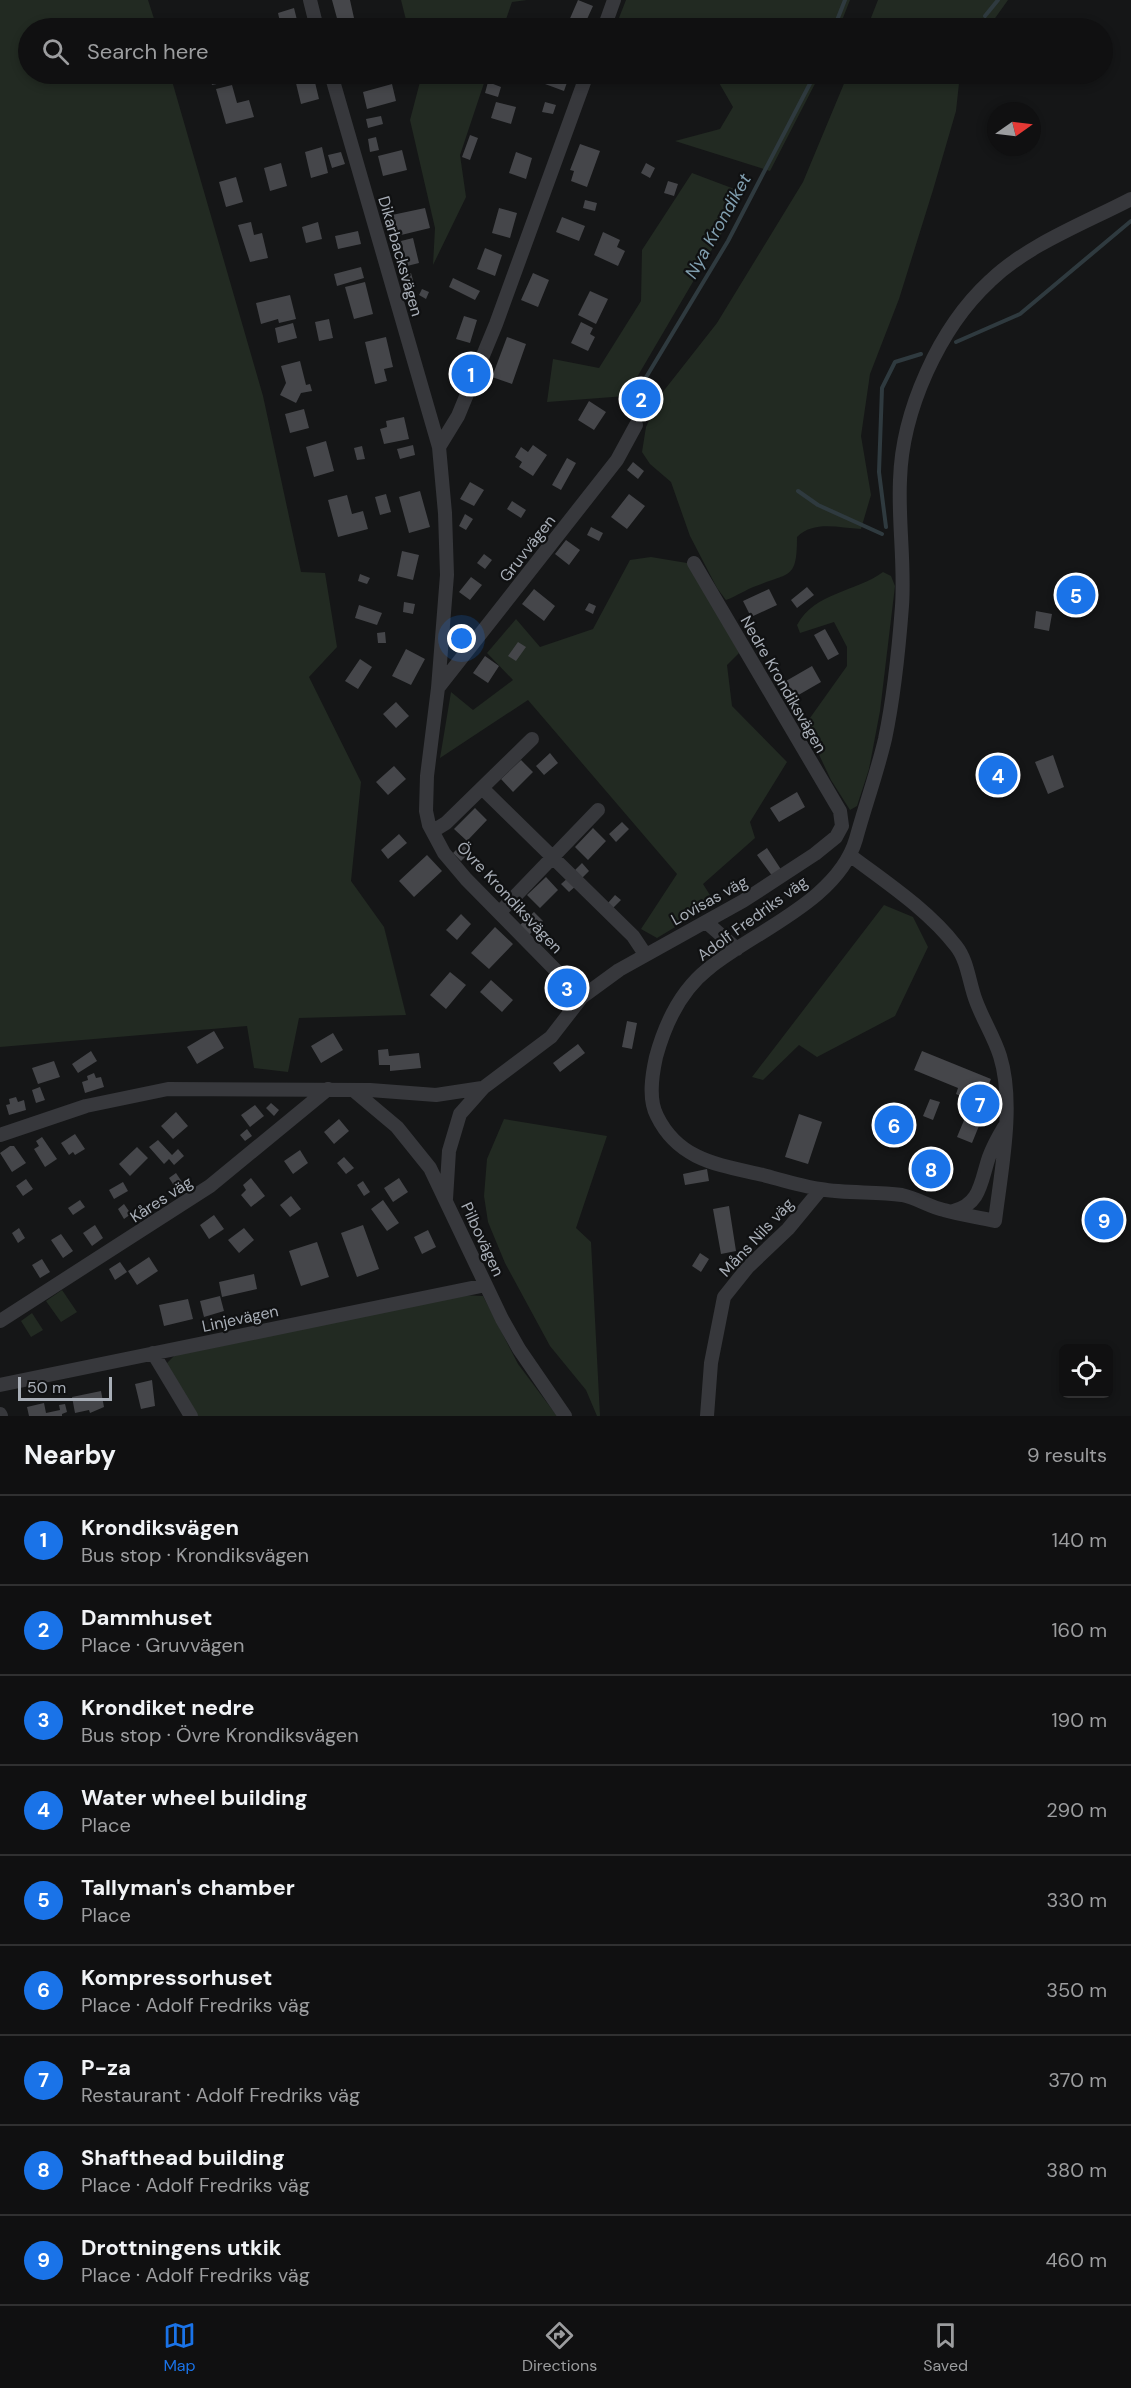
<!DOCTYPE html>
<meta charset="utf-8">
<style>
:root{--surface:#101011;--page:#1e1e1f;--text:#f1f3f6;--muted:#9c9d9f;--line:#303031;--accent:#1a73e8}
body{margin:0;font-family:"DM Sans",sans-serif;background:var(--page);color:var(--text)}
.controls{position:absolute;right:18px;bottom:18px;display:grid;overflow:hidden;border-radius:9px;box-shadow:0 3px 9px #0003}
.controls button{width:54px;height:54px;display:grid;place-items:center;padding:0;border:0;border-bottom:2px solid var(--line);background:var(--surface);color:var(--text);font:30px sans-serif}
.compass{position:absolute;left:987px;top:102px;width:54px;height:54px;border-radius:50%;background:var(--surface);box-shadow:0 3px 9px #0003;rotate:76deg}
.scale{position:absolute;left:18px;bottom:15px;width:94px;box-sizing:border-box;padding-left:6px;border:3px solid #a8aeb7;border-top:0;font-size:16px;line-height:21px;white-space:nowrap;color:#a8aeb7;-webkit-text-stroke:4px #101112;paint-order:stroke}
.you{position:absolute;left:462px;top:639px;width:21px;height:21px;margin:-15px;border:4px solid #fff;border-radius:50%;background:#1a73e8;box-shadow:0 0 0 9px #1a73e833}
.badge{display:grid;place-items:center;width:39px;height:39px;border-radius:50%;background:var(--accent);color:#fff;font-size:20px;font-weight:700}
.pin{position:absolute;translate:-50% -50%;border:3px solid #fff;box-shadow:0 2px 6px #0006}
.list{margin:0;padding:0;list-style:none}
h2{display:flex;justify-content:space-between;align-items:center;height:78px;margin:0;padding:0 24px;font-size:26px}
h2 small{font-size:20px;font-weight:400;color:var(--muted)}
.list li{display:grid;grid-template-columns:39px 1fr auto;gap:18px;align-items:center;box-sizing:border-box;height:90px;padding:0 24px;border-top:2px solid var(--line)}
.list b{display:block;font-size:22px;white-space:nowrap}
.list p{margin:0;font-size:20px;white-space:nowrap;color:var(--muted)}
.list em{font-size:20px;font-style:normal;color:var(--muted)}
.icon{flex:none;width:33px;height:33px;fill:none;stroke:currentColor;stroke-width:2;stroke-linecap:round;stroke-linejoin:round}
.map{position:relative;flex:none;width:1131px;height:1416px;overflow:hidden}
.search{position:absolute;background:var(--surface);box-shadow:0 3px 9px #0003;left:18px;right:18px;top:18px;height:66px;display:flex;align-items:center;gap:15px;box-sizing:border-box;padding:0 21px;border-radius:33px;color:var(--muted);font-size:22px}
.sheet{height:888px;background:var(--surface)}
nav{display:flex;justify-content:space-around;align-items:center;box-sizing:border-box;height:84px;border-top:2px solid var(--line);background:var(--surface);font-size:16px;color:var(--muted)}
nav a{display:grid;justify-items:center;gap:3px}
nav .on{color:var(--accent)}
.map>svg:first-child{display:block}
</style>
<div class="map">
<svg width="1131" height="1416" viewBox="0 0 1131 1416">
<rect width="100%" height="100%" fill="#151617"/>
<path fill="#222a22" d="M0,0H148L157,28H28V74H170L263,396L301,572L325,573L337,647L309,677L361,782L351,881L384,927L406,1015L299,1018L288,1072L254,1068L247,1026L0,1047Z
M401,0H527L512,2L503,28H408Z
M626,0H850L839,28H615Z
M878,0H1008L988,28H867Z
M420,74H487L460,155L466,197L433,265L435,228L410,120L421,78Z
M714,74H820L770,171L675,141L720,129L733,107Z
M848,74H960L956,111L933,190L899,299L870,374L861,436L871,495L861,529C839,528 814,520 797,537C797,580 790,572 756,586C745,590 737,596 726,600L717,588L690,536L671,482L650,464L642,452L646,427L662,393L717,323L803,182Z
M692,173L745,193L626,396L547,402L553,359L599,368L641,301L642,250Z
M651,557L693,564L739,653L727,665L732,706L787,762L750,822L755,838L703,884L715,903L657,938L641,929L677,874L528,700L440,758L451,692L473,710L513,680L487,653L516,619L540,647L593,629L630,560Z
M883,572L891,576L895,586L880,711L869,769L857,806L850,810L831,780L805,725L847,666V647L834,622L800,633L797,625C815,592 856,592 883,572Z
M884,905L913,917L928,947L895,1016L817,1057L799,1045L763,1080L752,1077Z
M504,1119L607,1136L576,1228L591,1242L600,1416H597L586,1390L550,1346L505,1263L488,1222L484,1196L487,1159Z
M62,1290L77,1312L61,1322L46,1301Z
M459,1295L483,1296L518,1364L557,1416H198L166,1364L175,1355Z
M32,1313L43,1330L31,1337L21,1321Z"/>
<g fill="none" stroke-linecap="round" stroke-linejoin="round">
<path stroke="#2f3a3f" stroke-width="4" d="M985,16L998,0
M834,28L845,0
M956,342L1020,314L1131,221
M639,389L728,241L815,74
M798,491L818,505L882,534
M886,527L879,472L882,388L895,362L921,354"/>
</g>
<path fill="#45464a" d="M332,0H350L354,18L338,22Z
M578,0L593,6L583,28L568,23Z
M294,8L299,28H258L280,22L278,13Z
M223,18L226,28H199L198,25Z
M516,21L529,28H511Z
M209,74H229L231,81L212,85Z
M313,74L319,99L301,104L294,75Z
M549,74H570L564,91L545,84Z
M488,82L501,87L498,97L485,93Z
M392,84L396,101L367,109L363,92Z
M232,85L237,103L249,100L254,117L226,124L216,89Z
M496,102L516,107L511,124L491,118Z
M545,102L556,105L553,114L542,112Z
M381,116L383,124L368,128L366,119Z
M470,135L478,138L470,160L462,157Z
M376,137L379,150L370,152L368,139Z
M580,144L600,151L587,187L571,181L574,171L570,170Z
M322,147L328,173L311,178L305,152Z
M402,150L407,170L383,176L378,156Z
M341,152L345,164L332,168L328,155Z
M516,152L532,158L526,179L509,173Z
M281,163L287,186L270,191L264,168Z
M646,163L655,168L650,178L641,173Z
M236,177L243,202L226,207L219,182Z
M668,181L678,184L674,196L664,193Z
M585,200L597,203L595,211L583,208Z
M425,208L430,228L397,236L392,215Z
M499,208L517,213L510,238L492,233Z
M562,217L585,226L579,241L556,232Z
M251,222L254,235L262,233L268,258L250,262L238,225Z
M318,222L322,239L306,243L302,227Z
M358,231L361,244L338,249L335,236Z
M603,232L620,240L617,247L625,251L618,266L594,255Z
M413,238L419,263L407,266L401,241Z
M485,248L502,255L495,276L477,269Z
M361,267L364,278L337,286L334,274Z
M411,273L414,284L407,286L404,275Z
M533,273L549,280L538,307L521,300Z
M453,278L480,291L475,300L449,287Z
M365,282L373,314L354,319L345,287Z
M422,289L429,292L426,299L419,295Z
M590,291L608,299L596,324L578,315Z
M290,295L296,319L279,323L278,319L261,324L256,303Z
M464,316L477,320L470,343L456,339Z
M329,319L333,338L319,341L315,322Z
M581,322L593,328L590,334L595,337L588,351L571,343Z
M293,323L297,338L278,343L275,328Z
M386,337L393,367L384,369L387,381L375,384L365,342Z
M507,337L526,344L512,384L492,377Z
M300,361L306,385L310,384L312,391L301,393L296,403L280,395L286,383L281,366Z
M642,391L648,399L639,407L633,399Z
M589,401L606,412L594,430L578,420Z
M304,409L309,428L290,433L285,414Z
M404,417L409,439L384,444L380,429L387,427L386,421Z
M326,441L334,471L314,477L306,447Z
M413,445L415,455L400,459L397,449Z
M533,445L547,455L533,476L519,467L522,462L515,457L521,447L528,452Z
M362,446L365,459L357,460L354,448Z
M567,458L576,463L561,490L552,485Z
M633,462L644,471L638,479L627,470Z
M470,482L484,490L474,506L460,499Z
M420,491L430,527L409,533L399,497Z
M386,494L391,512L380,515L375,497Z
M629,494L645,506L627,529L611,517Z
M347,495L352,514L363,511L368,529L338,537L328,500Z
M512,501L526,510L521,518L507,509Z
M465,514L473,519L466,530L459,526Z
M591,527L603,533L599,541L587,535Z
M566,540L580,550L569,565L555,554Z
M402,551L419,555L413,580L397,576Z
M484,554L492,560L485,569L477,563Z
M360,574L370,578L367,584L358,581Z
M471,577L482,585L470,600L459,592Z
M807,587L814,595L797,608L791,600Z
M1068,587L1086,590L1084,602L1066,599Z
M534,589L555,606L544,621L522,604Z
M769,589L777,605L751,617L743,601Z
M404,602L415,604L413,614L403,612Z
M589,603L596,606L593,614L585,610Z
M359,605L382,613L377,625L355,618Z
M1036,611L1052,614L1049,631L1034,628Z
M825,629L839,654L828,660L814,635Z
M385,632L386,643H378L377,633Z
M518,642L526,647L516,661L508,656Z
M406,649L425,659L411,685L392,676Z
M485,656L499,666L488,683L473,673Z
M360,659L372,667L358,689L345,681Z
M812,666L821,682L795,697L786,681Z
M396,702L409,716L396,728L383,714Z
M550,753L558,763L544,775L536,766Z
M1053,755L1064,787L1048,794L1035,762Z
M521,760L533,772L513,792L501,779Z
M997,760L1011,784L999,791L985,767Z
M394,766L406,779L388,795L376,782Z
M797,792L805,807L779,822L770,808Z
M475,808L487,820L467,841L454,829Z
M622,822L629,829L616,842L609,834Z
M593,828L606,841L588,860L575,847Z
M399,834L407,843L388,859L381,850Z
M462,844L470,852L461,861L453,853Z
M767,848L782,871L773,877L757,855Z
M427,855L442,871L414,897L399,881Z
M582,863L589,871L582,878L575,870Z
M546,877L558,890L540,908L527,895Z
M569,877L577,885L569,892L561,884Z
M615,895L621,900L613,908L608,903Z
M534,912L543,921L529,935L520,925Z
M461,914L471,924L457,940L446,930Z
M495,927L513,944L489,969L471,953Z
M450,972L466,985L446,1009L430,995Z
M491,980L513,1000L502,1012L480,992Z
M627,1021L637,1023L632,1049L622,1047Z
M214,1031L224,1048L197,1064L187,1047Z
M333,1033L343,1050L321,1063L311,1046Z
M578,1044L585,1053L560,1072L553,1063Z
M388,1049L389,1056L419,1053L421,1068L390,1071V1065H379L378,1050Z
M91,1051L97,1061L78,1073L72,1064Z
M922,1051L991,1079L984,1096L990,1099L972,1143L957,1137L972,1101L956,1094L958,1088L914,1070Z
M54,1061L60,1077L38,1084L32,1068Z
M94,1073L96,1078L101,1077L104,1087L85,1093L82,1082L88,1080L87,1076Z
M40,1087L45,1100L36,1103L32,1090Z
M16,1097L18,1102L24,1100L26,1110L9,1115L6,1105L10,1104L9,1099Z
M930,1099L940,1102L933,1120L923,1116Z
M271,1103L279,1110L274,1116L266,1108Z
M255,1105L264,1116L250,1127L241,1115Z
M176,1112L188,1126L173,1139L161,1126Z
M892,1112L904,1116L897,1139L885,1135Z
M799,1114L822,1122L808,1164L785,1157Z
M339,1119L349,1131L334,1144L324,1132Z
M247,1129L252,1136L245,1141L240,1135Z
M75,1134L85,1149L75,1155L73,1152L69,1155L61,1143Z
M42,1137L57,1159L45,1167L34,1149L39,1146L36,1141Z
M158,1140L172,1155L178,1149L184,1156L174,1165L169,1159L164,1164L149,1147Z
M10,1146H14L26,1163L12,1172L0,1153Z
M137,1147L148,1158L130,1176L119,1164Z
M300,1150L308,1163L293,1174L284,1161Z
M344,1157L354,1168L346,1174L337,1163Z
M925,1157L944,1165L938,1180L919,1173Z
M707,1169L709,1181L685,1185L683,1174Z
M176,1173L182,1182L175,1187L169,1178Z
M251,1178L265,1196L251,1207L241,1195L246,1190L243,1185Z
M399,1178L408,1192L393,1202L384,1188Z
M26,1179L33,1189L23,1196L16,1186Z
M363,1181L370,1192L364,1196L357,1185Z
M123,1182L128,1191L114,1199L109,1190Z
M291,1196L301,1209L290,1217L280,1205Z
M80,1200L85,1207L73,1215L68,1208Z
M383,1200L399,1223L387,1231L371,1209Z
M124,1204L131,1214L124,1219L118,1209Z
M729,1206L736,1251L721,1254L713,1209Z
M214,1215L224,1229L209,1239L200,1225Z
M95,1225L103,1238L92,1246L83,1233Z
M363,1225L379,1269L357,1277L341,1233Z
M19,1228L25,1238L18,1243L12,1233Z
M244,1228L254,1240L239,1253L228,1240Z
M428,1230L436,1247L422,1254L414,1237Z
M61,1234L73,1251L63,1258L51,1240Z
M317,1242L329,1277L301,1286L289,1251Z
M700,1253L709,1259L701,1272L692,1266Z
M149,1257L158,1271L137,1285L128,1271Z
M42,1259L50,1272L40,1278L32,1265Z
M120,1262L127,1272L115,1280L109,1269Z
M254,1274L257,1289L222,1297L219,1282Z
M220,1296L224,1311L204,1317L200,1301Z
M188,1299L193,1319L164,1326L159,1305Z
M152,1380L155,1406L141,1409L135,1384Z
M101,1391L104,1407L90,1413L89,1410L75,1413L72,1397Z
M44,1403L46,1413L60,1410L59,1405L65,1404L67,1412L62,1414V1416H29L27,1407Z"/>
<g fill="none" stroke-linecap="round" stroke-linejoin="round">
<path stroke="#37383c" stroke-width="14" d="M310,0L317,28
M604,28L614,0
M331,74L439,447L445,513L447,575L438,688L427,776L426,811L429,825L444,853L466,879L582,997L551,1037L483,1088L460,1114L449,1151L446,1199
M439,447L458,416L496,324L587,74
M438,688L617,460L636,425
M482,788L633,936L645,954
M433,831L446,823L532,739
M851,856C887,883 928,910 956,946C968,961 969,983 976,1001C983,1020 994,1037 1000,1056C1015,1104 1001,1171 995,1221C978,1217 961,1215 944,1210C930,1207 917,1198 902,1195C875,1191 847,1194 820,1189C801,1186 782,1180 763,1175C720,1165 679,1161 657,1116C648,1099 652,1075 656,1057C665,1024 680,991 708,969C754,931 838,901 856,839C865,806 877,773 885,739C893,701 899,646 902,606C905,564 898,522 900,480C902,411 939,328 990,281C1027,245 1085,223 1131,199
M500,912L598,810
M706,922L737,949
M582,997L619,970L743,901L815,854L836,837L842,826L840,811L694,563
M353,1090L397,1127L430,1168L502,1319L519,1349L565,1416
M0,1135L86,1106L168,1089L370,1090L436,1095L482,1088
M953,1211C981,1205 981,1180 989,1157C993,1146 998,1137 1004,1127
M0,1321L210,1186L328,1089
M153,1353L191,1416
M0,1385L486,1285
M0,1414L1,1416
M707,1416L711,1363L724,1297L748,1267L788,1229L821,1189"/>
</g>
<g text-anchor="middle" stroke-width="4.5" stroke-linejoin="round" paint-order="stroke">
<g font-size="16" fill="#a8aeb7" stroke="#101112">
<text transform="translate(401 256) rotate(74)" y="6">Dikarbacksvägen</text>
<text transform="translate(527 548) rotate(-52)" y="6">Gruvvägen</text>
<text transform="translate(784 684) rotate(60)" y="6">Nedre Krondiksvägen</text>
<text transform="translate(510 897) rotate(47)" y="6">Övre Krondiksvägen</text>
<text transform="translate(709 900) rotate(-29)" y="6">Lovisas väg</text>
<text transform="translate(752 918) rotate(-36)" y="6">Adolf Fredriks väg</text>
<text transform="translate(161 1199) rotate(-33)" y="6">Kåres väg</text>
<text transform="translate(756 1237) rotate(-47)" y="6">Måns Nils väg</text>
<text transform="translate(483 1239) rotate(65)" y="6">Pilbovägen</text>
<text transform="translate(240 1318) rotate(-12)" y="6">Linjevägen</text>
</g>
<g font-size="18" font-style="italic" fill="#819fb0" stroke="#101112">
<text transform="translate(718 226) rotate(-61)" y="6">Nya Krondiket</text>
</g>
</g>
</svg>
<div class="controls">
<button><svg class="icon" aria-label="locate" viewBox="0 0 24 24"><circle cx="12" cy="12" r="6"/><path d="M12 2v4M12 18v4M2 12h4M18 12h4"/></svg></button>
</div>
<svg class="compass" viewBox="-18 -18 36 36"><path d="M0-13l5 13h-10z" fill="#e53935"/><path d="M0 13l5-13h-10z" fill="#9c9d9f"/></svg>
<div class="scale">50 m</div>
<div class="you"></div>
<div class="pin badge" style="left:471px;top:374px">1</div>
<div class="pin badge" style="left:641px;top:399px">2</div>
<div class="pin badge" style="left:567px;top:988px">3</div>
<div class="pin badge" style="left:998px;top:775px">4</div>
<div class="pin badge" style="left:1076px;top:595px">5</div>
<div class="pin badge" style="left:894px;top:1125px">6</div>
<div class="pin badge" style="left:980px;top:1104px">7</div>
<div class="pin badge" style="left:931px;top:1169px">8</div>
<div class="pin badge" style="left:1104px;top:1220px">9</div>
<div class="search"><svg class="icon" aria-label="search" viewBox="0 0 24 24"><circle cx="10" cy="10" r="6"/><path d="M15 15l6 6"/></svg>Search here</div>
</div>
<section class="sheet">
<h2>Nearby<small>9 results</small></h2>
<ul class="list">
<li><span class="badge">1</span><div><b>Krondiksvägen</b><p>Bus stop · Krondiksvägen</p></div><em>140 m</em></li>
<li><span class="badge">2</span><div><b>Dammhuset</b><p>Place · Gruvvägen</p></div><em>160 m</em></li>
<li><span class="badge">3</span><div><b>Krondiket nedre</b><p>Bus stop · Övre Krondiksvägen</p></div><em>190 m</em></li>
<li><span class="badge">4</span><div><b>Water wheel building</b><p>Place</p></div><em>290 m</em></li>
<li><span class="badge">5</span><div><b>Tallyman's chamber</b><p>Place</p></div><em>330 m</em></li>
<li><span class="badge">6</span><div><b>Kompressorhuset</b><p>Place · Adolf Fredriks väg</p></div><em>350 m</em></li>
<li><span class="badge">7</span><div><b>P-za</b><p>Restaurant · Adolf Fredriks väg</p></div><em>370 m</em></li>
<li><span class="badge">8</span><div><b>Shafthead building</b><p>Place · Adolf Fredriks väg</p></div><em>380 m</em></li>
<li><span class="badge">9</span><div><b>Drottningens utkik</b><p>Place · Adolf Fredriks väg</p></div><em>460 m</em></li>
</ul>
</section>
<nav>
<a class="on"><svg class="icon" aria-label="map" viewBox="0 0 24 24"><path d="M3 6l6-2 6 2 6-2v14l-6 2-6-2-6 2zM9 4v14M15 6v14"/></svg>Map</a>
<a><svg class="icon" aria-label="directions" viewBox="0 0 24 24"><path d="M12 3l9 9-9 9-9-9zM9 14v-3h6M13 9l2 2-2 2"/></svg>Directions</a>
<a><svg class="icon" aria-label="saved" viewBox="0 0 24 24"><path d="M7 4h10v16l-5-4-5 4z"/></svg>Saved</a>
</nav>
